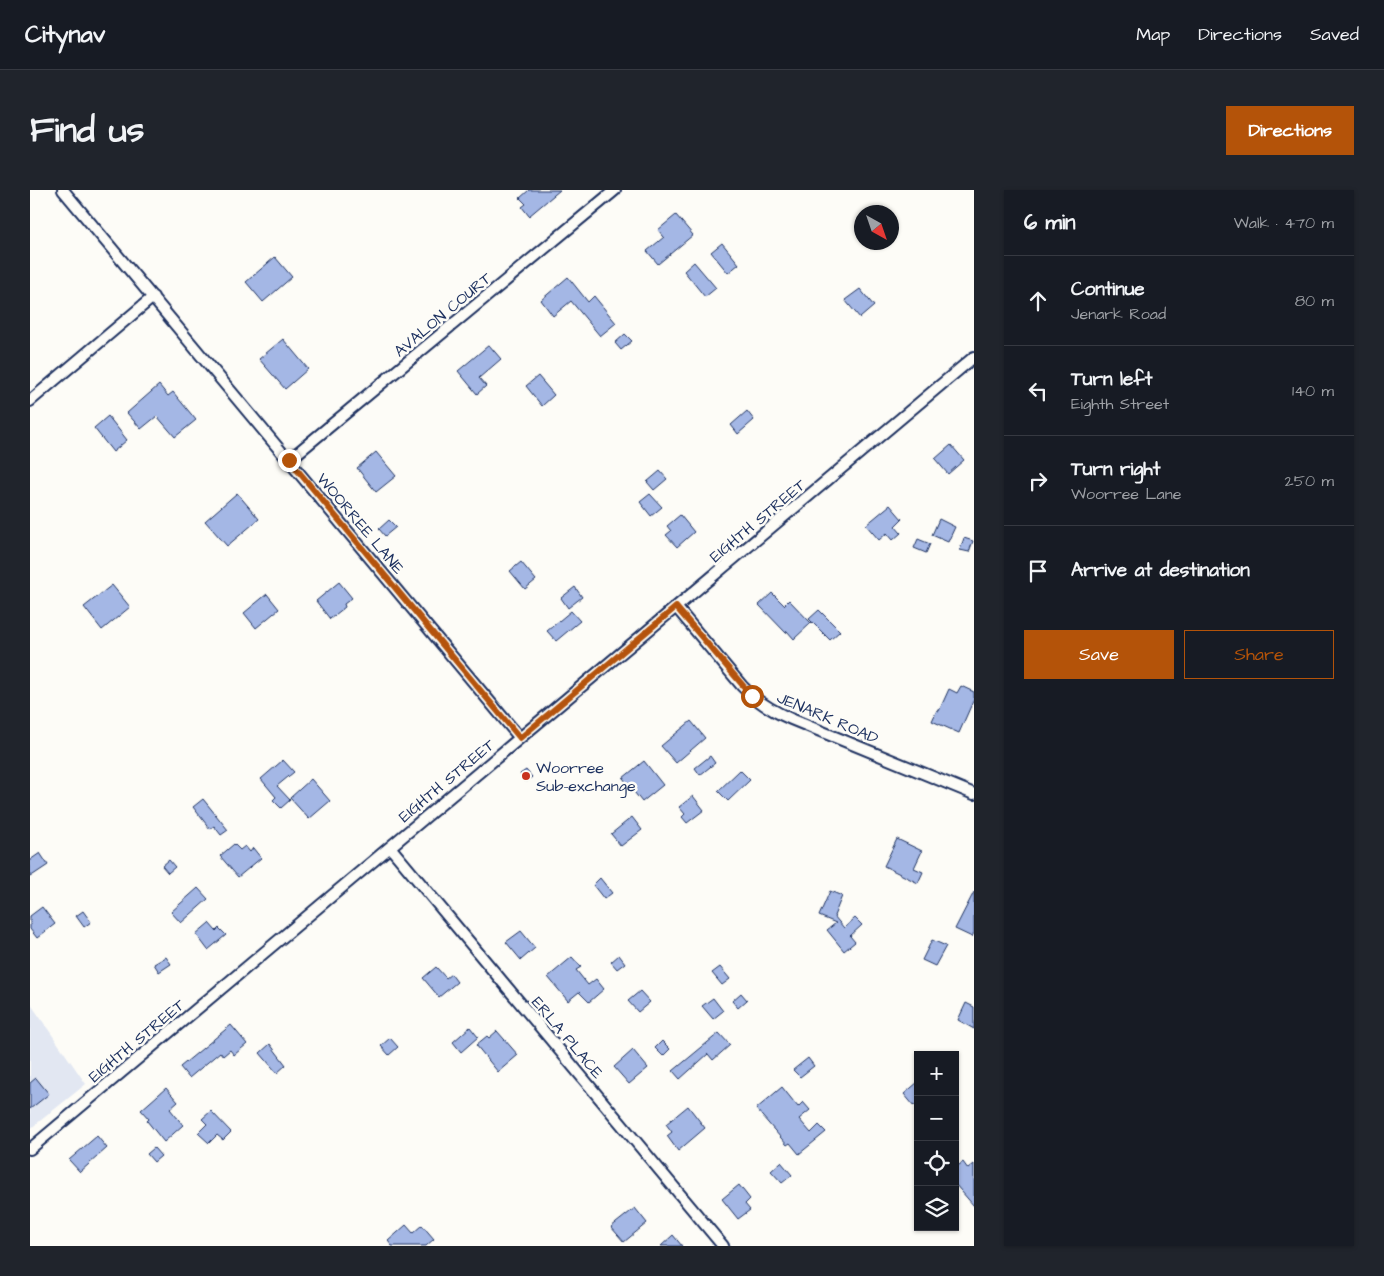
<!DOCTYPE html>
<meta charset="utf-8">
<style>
:root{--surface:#171b24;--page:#20242c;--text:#f1f3f6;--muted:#9ea1a6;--line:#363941;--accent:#b45309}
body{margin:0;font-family:"Architects Daughter",sans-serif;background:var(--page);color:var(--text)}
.controls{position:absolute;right:15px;bottom:15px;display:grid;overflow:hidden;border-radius:0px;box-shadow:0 1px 4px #0004}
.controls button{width:45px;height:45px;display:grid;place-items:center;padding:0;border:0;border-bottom:1px solid var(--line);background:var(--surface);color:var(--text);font:25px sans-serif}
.compass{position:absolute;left:824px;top:15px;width:45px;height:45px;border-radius:50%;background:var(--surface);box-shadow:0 1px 4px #0004;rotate:140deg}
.stop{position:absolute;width:15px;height:15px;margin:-11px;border:4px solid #b45309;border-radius:50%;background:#fff}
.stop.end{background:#b45309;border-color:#fff;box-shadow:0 1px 5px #0008}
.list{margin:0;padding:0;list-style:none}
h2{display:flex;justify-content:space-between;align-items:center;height:65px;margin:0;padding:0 20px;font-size:21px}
h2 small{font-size:16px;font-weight:400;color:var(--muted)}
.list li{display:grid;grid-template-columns:32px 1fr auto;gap:15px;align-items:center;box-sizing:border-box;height:90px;padding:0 20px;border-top:1px solid var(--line)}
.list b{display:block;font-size:19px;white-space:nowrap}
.list p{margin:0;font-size:16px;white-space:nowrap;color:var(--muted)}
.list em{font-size:16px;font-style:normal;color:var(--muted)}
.actions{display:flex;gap:10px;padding:15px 20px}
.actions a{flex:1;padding:11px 0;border:1px solid var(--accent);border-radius:0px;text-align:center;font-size:18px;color:var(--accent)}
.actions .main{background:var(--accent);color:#fff}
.icon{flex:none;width:28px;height:28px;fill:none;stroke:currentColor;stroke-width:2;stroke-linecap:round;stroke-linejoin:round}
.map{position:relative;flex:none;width:944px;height:1056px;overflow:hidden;border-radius:0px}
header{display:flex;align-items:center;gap:30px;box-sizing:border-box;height:70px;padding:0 25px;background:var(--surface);border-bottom:1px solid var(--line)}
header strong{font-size:24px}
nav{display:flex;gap:28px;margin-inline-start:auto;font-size:18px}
.intro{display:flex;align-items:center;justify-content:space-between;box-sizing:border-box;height:120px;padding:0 30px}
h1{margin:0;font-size:35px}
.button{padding:12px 22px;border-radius:0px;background:var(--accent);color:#fff;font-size:18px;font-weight:700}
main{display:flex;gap:30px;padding:0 30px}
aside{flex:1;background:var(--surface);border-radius:0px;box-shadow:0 1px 4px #0004}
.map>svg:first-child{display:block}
</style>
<header>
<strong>Citynav</strong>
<nav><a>Map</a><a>Directions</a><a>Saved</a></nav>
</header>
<div class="intro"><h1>Find us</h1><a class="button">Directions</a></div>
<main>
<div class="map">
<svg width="944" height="1056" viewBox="0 0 944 1056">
<rect width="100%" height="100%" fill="#fdfcf7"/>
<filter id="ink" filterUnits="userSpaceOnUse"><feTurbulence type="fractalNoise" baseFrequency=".02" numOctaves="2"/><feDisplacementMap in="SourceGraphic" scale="10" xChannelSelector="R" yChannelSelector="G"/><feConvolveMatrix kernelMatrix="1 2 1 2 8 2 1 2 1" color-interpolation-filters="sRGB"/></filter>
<g filter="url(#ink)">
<path fill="#e2e7f2" d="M0,813L56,894L0,939Z"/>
<path fill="#a4b7e5" stroke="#1b2f5e" d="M499,0H530L499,26L492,17L496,14L490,8Z
M646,25L663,45L628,74L617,61L634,47L628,40Z
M692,53L709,74L698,83L681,62Z
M245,67L262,87L233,112L216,92Z
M664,72L686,98L675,107L654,81Z
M538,87L558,112L564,106L586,133L570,146L541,111L523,126L511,110Z
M830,99L844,116L830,128L815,110Z
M595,144L602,151L591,160L585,153Z
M253,149L278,179L255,199L229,169Z
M459,155L471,169L449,188L456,196L447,204L428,181Z
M508,186L524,205L512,216L496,196Z
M129,195L138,206L143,202L166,230L145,247L127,226L111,239L97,223Z
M717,221L724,230L708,244L701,235Z
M78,226L97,250L83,262L64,238Z
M921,255L934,270L918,284L905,269Z
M346,262L366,286L346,302L327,278Z
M630,281L637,289L624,300L617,292Z
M207,303L229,329L197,356L175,331Z
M620,304L632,317L621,326L610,312Z
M860,315L872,329L865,336L871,343L863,350L857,343L849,350L836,335Z
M650,325L664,342L647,357L636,345L641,341L637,336Z
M909,329L925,337L918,352L902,345Z
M359,330L366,337L355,346L349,339Z
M934,348L943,351L939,362L930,360Z
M888,349L900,354L896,363L884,358Z
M491,372L506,390L495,399L480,381Z
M309,392L322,408L314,414L315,417L300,429L286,411Z
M82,395L100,417L72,440L54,417Z
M545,397L552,407L538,418L531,408Z
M742,403L754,415L759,410L781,433L764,449L757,441L756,443L729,415Z
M237,404L249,419L226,438L214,423Z
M789,420L810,441L800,450L779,429Z
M541,421L550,431L526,451L517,441Z
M931,496L944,502V509L929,543L902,531L907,520L909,521L919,499L927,503Z
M661,531L675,548L646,573L631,556Z
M680,566L685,573L670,585L665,578Z
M253,570L264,582L247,596L260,610L251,618L243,610L246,607L231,589Z
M614,571L633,595L612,612L593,588Z
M496,580L502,587L496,592L490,584Z
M710,580L720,590L698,611L688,601Z
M281,589L300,611L279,629L260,608Z
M663,606L674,620L657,633L652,627L655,624L649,617Z
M173,609L198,640L191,645L184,636L180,639L163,617Z
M602,627L612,640L591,656L581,644Z
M867,649L892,661L884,678L893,682L888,693L854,676Z
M204,654L210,660L215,656L220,662L223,658L231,668L208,687L190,666Z
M10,663L18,675L0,687V670Z
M139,670L145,677L138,683L132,676Z
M570,688L582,703L574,709L563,695Z
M168,698L178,709L151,733L141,722Z
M800,701L812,706L804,726L814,738L825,728L832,735L820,746L825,752L814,761L797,740L806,733L789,726Z
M944,702V743L942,747L925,739Z
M12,717L25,734L7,748L0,739V726Z
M53,721L61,732L54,737L46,726Z
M179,733L186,741L189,738L196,745L178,760L166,744Z
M491,741L505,758L491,770L476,752Z
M902,750L916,756L905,776L892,770Z
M589,765L595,773L587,779L581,772Z
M136,767L141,774L129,782L124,774Z
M542,767L551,777L546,780L558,795L566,789L574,799L559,812L549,802L538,811L518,787Z
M406,777L416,788L421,784L427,792L409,807L393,788Z
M690,777L700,789L692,795L682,783Z
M610,801L620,812L608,822L598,811Z
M711,803L717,810L708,818L702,811Z
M683,808L693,821L683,829L672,816Z
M936,813L944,817V839L928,830Z
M201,835L217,854L204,865L200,860L193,866L190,862L159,888L150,877Z
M440,837L448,847L431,862L423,852Z
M467,841L488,865L468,882L446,855L457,846L459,848Z
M689,843L700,855L683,870L678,864L650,889L643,881Z
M360,848L368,857L359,865L351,856Z
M632,851L640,859L633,866L625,858Z
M240,854L256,875L247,883L230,863Z
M603,860L618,878L599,894L584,877Z
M778,868L784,876L770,887L763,880Z
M6,888L19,904L0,919V893Z
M888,892V912L884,916L874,904Z
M752,897L768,917L773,912L780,920L769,929L781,943L789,935L796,942L769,964L760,953L757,955L726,919Z
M136,898L148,912L140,919L153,935L134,952L117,931L119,929L111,920Z
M658,916L675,938L648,961L637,946L642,942L636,934Z
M181,921L201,942L193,950L187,945L179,953L168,943L177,934L172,929Z
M67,946L77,958L50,982L39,970Z
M124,958L131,966L124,972L117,964Z
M751,972L762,985L752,993L741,981Z
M933,972L938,979L944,974V1016L925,994V978Z
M709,995L720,1009L715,1014L720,1020L708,1029L692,1009Z
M605,1018L617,1033L594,1052L581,1037Z
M376,1035L383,1043L392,1035L404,1049L396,1056H362L358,1051Z
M643,1045L652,1056H631Z"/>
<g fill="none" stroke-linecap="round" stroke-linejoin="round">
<g stroke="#1b2f5e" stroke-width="14">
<path id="street" d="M33,0L490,548
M0,211L123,107
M259,270L585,0
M646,417L712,496C726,511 742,521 761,529L944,604
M360,657L693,1056
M0,959L944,167"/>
</g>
<use href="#street" stroke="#fdfcf7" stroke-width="10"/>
</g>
</g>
<g fill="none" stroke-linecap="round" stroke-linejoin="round" filter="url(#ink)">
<path stroke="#b45309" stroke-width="6" d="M259,270L490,548L646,417L722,506"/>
</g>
<circle fill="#c8321e" stroke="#fdfcf7" stroke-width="2" cx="496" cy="586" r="5"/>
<g text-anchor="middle" stroke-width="5" stroke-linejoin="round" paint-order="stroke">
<g font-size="16" fill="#1b2f5e" stroke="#fdfcf7">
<text transform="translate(412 124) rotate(-40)" y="6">AVALON COURT</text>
<text transform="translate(727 330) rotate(-40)" y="6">EIGHTH STREET</text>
<text transform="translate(331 333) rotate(50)" y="6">WOORREE LANE</text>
<text transform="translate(798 527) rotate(23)" y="6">JENARK ROAD</text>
<text transform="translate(416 590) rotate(-40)" y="6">EIGHTH STREET</text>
<text transform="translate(538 847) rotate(50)" y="6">ERLA PLACE</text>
<text transform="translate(106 850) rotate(-40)" y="6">EIGHTH STREET</text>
</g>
<g font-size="16" fill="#1b2f5e" stroke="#fdfcf7" text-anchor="start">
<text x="506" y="583">Woorree<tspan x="506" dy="18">Sub-exchange</tspan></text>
</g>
</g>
</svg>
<div class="controls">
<button>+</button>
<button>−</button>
<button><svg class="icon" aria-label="locate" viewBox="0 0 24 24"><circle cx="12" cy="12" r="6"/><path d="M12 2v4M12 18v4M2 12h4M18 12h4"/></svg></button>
<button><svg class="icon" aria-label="layers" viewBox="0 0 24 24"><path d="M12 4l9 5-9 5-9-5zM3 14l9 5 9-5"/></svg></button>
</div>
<svg class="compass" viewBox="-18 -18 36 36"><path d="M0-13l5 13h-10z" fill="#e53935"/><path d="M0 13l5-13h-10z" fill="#9ea1a6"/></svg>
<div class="stop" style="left:722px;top:506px"></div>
<div class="stop end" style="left:259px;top:270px"></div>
</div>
<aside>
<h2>6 min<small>Walk · 470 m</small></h2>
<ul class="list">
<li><svg class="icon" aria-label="ahead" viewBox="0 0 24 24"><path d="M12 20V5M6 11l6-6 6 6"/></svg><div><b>Continue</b><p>Jenark Road</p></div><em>80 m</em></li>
<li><svg class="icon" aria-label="left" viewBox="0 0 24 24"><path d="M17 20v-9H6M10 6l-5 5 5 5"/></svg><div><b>Turn left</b><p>Eighth Street</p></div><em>140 m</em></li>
<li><svg class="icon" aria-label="right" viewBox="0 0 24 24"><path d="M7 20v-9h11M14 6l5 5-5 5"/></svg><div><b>Turn right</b><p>Woorree Lane</p></div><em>250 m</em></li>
<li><svg class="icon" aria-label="arrive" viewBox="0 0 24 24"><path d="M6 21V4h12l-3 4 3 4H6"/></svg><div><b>Arrive at destination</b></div></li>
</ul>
<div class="actions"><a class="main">Save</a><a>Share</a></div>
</aside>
</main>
